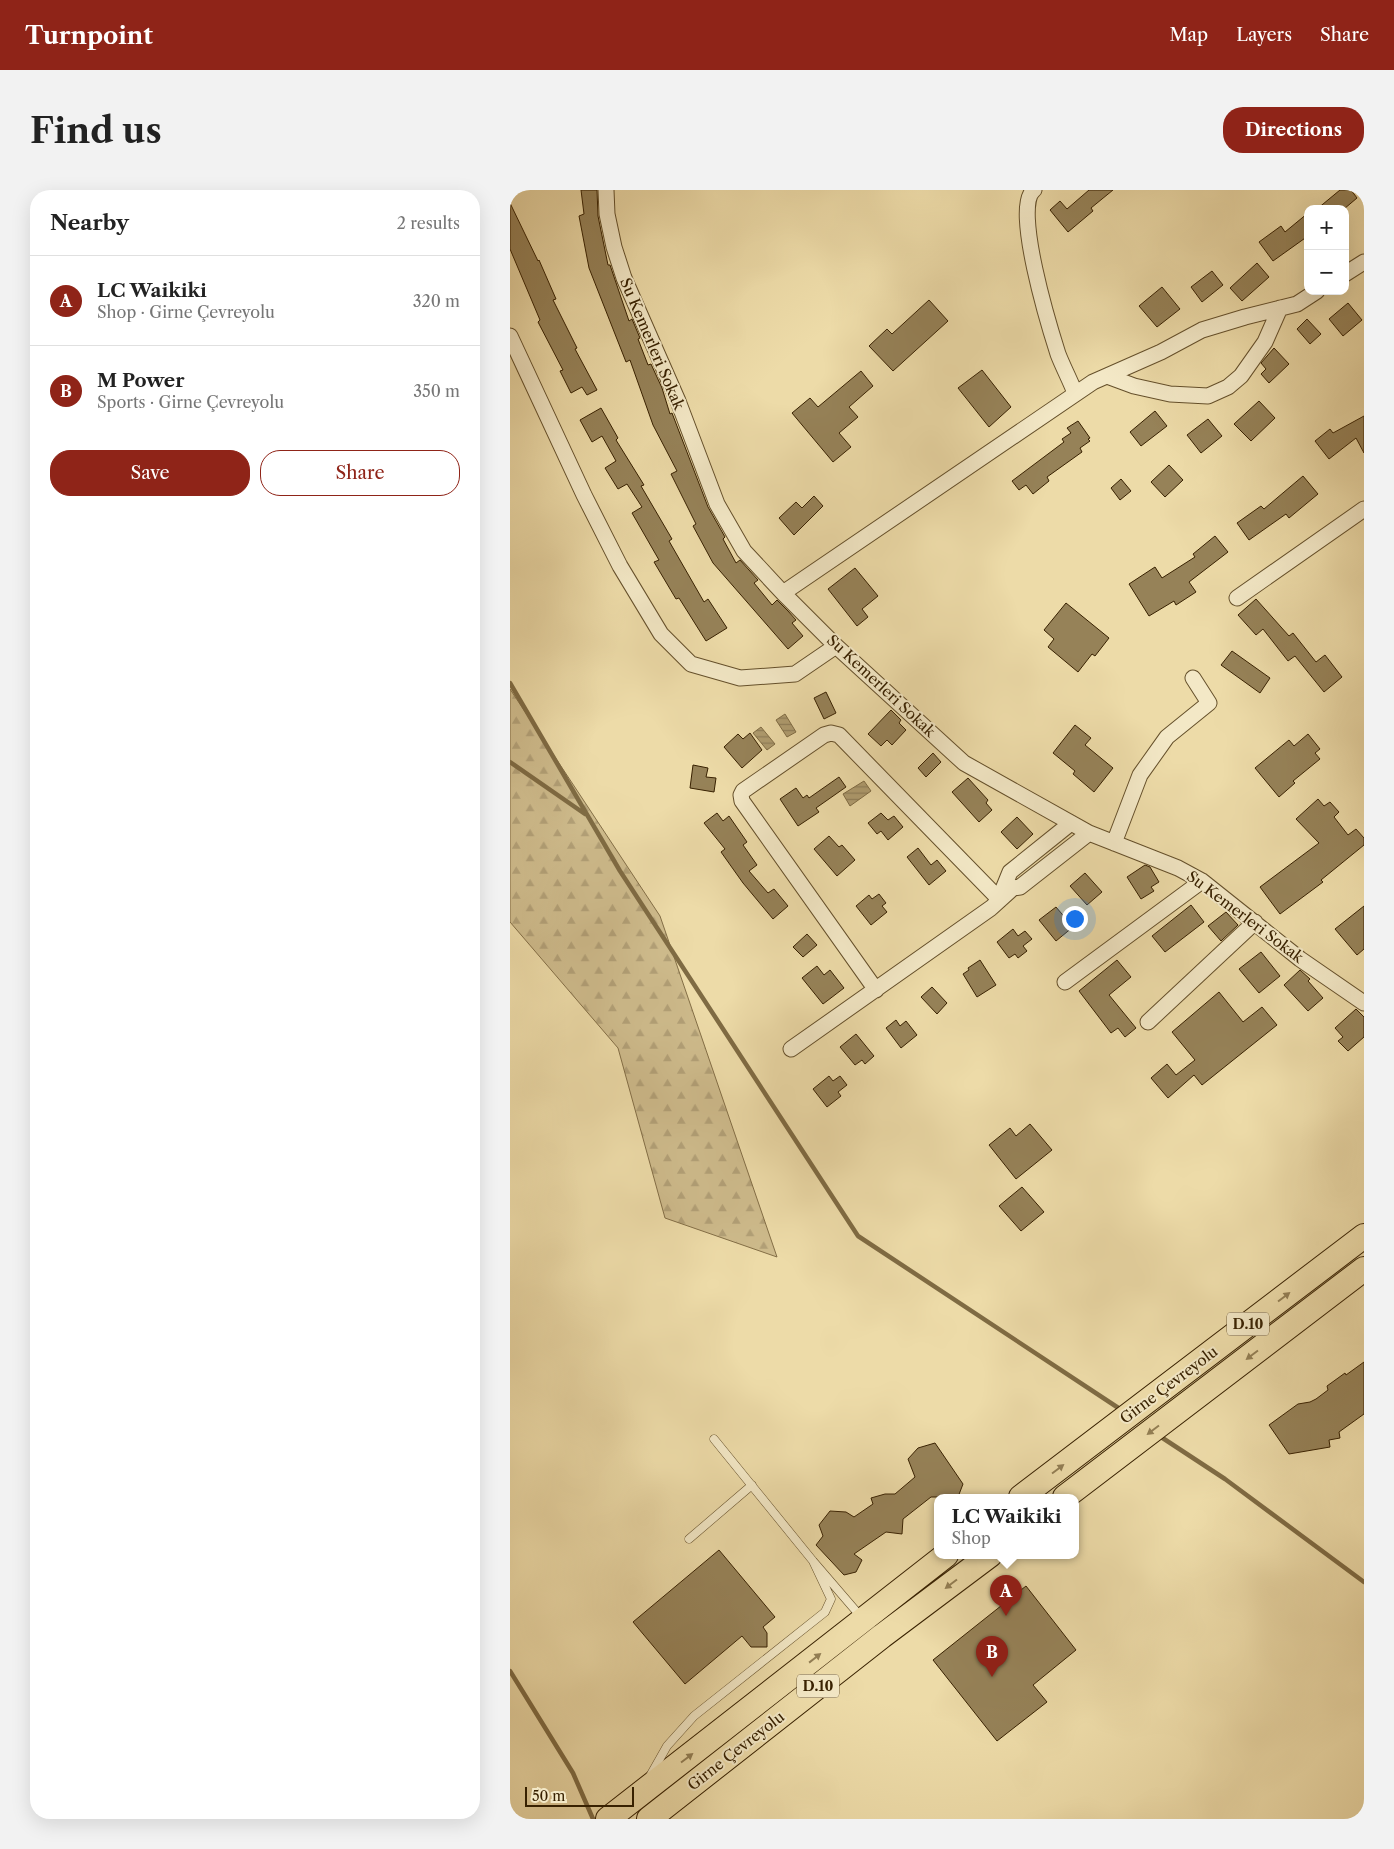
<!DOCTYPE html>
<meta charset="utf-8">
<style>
:root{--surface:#fff;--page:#f2f2f2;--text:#222;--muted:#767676;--line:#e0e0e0;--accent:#8f2418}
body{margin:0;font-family:"Libre Caslon Text",serif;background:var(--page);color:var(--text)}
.controls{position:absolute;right:15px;top:15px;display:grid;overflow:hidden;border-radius:10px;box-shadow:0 5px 20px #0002}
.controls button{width:45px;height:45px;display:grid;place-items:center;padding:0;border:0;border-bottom:1px solid var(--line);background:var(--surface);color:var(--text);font:25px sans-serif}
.scale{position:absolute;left:15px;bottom:12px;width:109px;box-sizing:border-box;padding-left:5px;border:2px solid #382101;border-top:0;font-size:14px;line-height:18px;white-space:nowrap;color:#382101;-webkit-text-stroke:4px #f3e8c6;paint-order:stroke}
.you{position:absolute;left:564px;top:728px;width:18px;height:18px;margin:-12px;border:4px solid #fff;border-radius:50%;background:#1a73e8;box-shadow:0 0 0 8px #1a73e833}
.badge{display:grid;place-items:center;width:32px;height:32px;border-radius:50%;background:var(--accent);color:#fff;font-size:16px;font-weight:700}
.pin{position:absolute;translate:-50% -41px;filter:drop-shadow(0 1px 2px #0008)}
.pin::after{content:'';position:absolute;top:26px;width:18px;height:15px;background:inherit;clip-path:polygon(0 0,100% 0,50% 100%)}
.popup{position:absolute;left:424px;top:1304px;width:145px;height:65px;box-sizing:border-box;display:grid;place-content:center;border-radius:10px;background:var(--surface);filter:drop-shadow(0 1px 4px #0005);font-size:16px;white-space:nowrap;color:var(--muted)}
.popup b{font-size:19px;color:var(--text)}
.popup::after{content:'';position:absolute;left:50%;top:100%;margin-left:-10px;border:10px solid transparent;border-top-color:var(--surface)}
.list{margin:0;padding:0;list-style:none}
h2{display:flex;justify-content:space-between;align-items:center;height:65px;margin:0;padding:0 20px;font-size:21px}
h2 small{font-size:16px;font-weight:400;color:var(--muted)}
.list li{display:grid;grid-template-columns:32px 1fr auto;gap:15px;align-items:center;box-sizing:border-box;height:90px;padding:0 20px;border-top:1px solid var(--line)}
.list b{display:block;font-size:19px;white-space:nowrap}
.list p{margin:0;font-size:16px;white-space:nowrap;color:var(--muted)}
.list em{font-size:16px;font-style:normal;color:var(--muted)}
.actions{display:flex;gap:10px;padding:15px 20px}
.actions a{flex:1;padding:11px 0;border:1px solid var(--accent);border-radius:20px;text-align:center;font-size:18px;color:var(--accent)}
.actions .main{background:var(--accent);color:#fff}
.map{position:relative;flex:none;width:854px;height:1629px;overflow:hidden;border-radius:20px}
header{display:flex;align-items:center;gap:30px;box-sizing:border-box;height:70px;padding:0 25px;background:var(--accent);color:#fff}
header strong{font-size:24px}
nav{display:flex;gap:28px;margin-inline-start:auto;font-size:18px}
.intro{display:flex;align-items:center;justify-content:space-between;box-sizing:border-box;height:120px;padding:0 30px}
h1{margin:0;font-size:35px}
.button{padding:12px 22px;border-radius:20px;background:var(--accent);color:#fff;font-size:18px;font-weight:700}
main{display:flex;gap:30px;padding:0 30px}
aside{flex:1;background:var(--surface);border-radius:20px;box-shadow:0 5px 20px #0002}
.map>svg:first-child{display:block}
</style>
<header>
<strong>Turnpoint</strong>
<nav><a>Map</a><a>Layers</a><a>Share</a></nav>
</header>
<div class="intro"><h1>Find us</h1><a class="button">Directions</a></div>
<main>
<aside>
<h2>Nearby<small>2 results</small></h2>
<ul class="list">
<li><span class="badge">A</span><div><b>LC Waikiki</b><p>Shop · Girne Çevreyolu</p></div><em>320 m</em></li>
<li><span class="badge">B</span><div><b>M Power</b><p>Sports · Girne Çevreyolu</p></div><em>350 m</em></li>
</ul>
<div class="actions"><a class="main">Save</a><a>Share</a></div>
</aside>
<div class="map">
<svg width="854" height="1629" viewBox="0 0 854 1629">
<defs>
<pattern id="forest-firs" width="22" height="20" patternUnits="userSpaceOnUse" patternTransform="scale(1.25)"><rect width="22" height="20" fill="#cebb8c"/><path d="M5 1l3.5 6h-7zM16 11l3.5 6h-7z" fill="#b2a077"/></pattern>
<pattern id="water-rules" width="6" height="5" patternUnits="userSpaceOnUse" patternTransform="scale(1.25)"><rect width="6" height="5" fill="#af9c6f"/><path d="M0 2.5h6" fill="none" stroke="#8f7f59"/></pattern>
</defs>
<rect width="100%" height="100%" fill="#eddba8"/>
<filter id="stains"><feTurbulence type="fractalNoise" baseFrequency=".004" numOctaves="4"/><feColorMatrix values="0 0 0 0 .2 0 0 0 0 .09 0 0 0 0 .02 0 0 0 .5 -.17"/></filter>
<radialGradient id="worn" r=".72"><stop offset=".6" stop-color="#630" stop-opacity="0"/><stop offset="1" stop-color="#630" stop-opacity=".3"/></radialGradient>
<path fill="url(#forest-firs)" stroke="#836e46" d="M0,499L150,726L267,1067L155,1028L108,858L0,732Z"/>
<path fill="url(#water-rules)" stroke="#7f6b43" d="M275,524L286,542L277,547L266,530Z
M251,537L265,554L257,560L243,543Z
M354,591L361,601L340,616L333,604Z"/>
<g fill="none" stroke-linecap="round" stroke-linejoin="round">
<path stroke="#7f6b43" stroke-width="4.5" d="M0,493L110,681L348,1046L613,1221
M0,572L75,624
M648,1245L715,1289L854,1392
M0,1481L63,1583L83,1629"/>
</g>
<path fill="#968258" stroke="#382101" d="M71,0H87L88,26L98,75H100L119,131L122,129L130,148L128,149L138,175L141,174L152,198L160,224L162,223L198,317L215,347L213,349L226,373L230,370L248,390L244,393L262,415L267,410L278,421L286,430L282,433L293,446L278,459L203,373L183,336L186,334L161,284L167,281L143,235L120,170L116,172L79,78L69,26L74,24Z
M579,0H603L581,18L583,21L558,42L540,20L550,11L557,19Z
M830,0H841L847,8L834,19H807Z
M0,13L28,71L29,70L46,109L43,110L67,158L65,159L87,200L77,205L72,197L61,203L50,181L53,180L28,132L30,130L0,59Z
M798,23V46L763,71L749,52L771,36L775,42Z
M747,73L759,87L732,111L720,98Z
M702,81L713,95L692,112L681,97Z
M652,97L670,119L647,137L629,116Z
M419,110L438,131L383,181L359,156L377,139L382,144Z
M838,113L852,130L833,146L819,129Z
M797,129L811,144L800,154L787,139Z
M764,158L779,174L759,193L751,184L756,179L751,173Z
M472,180L501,217L479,237L448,198Z
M351,181L363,196L339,217L348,227L329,243L341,257L323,272L282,223L300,208L308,217Z
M749,211L765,228L741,251L724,234Z
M91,218L108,248L106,250L134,295L131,296L162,349L159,351L194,412L198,409L217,438L196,451L169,408L166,409L144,372L149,370L122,323L132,317L117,294L108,299L95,278L106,271L92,246L82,252L70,230Z
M645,221L657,236L631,256L620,242Z
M854,226V263L846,248L819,269L805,251L820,239L823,243Z
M698,229L712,246L691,263L677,245Z
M568,231L580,248L578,249L580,251L570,258L572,262L537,287L539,291L523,304L516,295L509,300L502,291L554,252L552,249L561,243L557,238Z
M659,275L673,290L655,307L641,292Z
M793,286L808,304L779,328L776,324L739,350L727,333L751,316L754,319Z
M611,289L621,301L610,310L601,298Z
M304,306L313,316L284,345L269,328L286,312L292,318Z
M705,346L718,362L679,392L686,402L666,415L664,411L639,426L619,394L645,377L652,388L685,367L683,364Z
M345,378L368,406L352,419L358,427L347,436L318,399Z
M746,409L779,446L783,443L806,472L815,465L832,487L814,502L785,466L778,471L753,439L746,445L728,425Z
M556,413L599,448L585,466L582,464L568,482L538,457L544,449L534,440Z
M722,461L760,488L750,503L711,475Z
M316,502L326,523L314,529L304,508Z
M381,520L391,530L389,533L396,540L382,555L377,550L371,556L358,544Z
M565,535L581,548L575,555L603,578L584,602L563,584L565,581L543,563Z
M240,543L252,560L232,578L214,557L228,544L233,549Z
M798,544L810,559L805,563L810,569L783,591L785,593L769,607L745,578L779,550L784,556Z
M423,563L431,572L416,587L408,578Z
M183,575L198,578L196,587L206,588L204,602L180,598Z
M329,587L336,597L306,618L309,622L288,636L270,609L286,598L293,608L297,605L299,608Z
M458,588L478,610L476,613L482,620L469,632L442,602Z
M808,609L814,616L820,612L829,622L824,627L838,645L846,639L854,648V655L811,690L813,692L770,724L750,697L809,653L786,629Z
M207,623L213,631L219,626L237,652L233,655L247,675L239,681L258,703L264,699L278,716L263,729L233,693L211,662L215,659L194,633Z
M371,623L378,630L384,626L393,637L378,650L371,641L367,644L358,633Z
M507,627L523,644L507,659L491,642Z
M319,646L329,657L332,655L345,670L327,686L304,659Z
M408,658L421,675L427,670L436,681L419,695L397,667Z
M635,675L640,677L649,692L641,697L644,701L631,709L617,687Z
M575,683L592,702L577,715L560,696Z
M369,704L376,713L372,716L377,722L361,735L346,716L359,705L362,709Z
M681,715L694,732L655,762L642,746Z
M854,716V759L847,765L825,739Z
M546,717L563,737L546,751L529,730Z
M716,722L728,735L711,751L698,736Z
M503,739L508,746L515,741L522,749L513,756L517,761L508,768L505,764L499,768L487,752Z
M297,744L307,755L293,767L283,757Z
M751,762L770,786L749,803L729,779Z
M470,770L486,795L467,807L453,784L459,780L458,778Z
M607,770L621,787L599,805L626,838L615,847L608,838L601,843L569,801Z
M307,776L314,785L320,780L334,798L313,814L292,788Z
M790,780L800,789L798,791L813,808L798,821L774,795Z
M422,797L437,813L427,824L411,807Z
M709,802L733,832L752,817L767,835L692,895L684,885L658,908L641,888L657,874L666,885L685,870L662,842Z
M846,819L854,827V847L838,861L828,851L833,847L825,838Z
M386,830L390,836L396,831L407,845L391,858L376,838Z
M346,844L364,866L355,874L352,870L345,875L330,857Z
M319,886L323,891L330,886L337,895L328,902L331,906L317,917L303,899Z
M520,934L542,960L506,989L479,955L500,938L506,946Z
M512,997L534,1022L511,1041L489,1016Z
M854,1172V1224L829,1242L830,1248L819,1250L820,1257L779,1264L759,1235L788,1214L800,1212L806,1209L818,1200L817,1196L835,1183L836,1185Z
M425,1253L453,1294L448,1307H421L393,1329L392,1344L376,1342L344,1364L352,1370L346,1382L334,1385L306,1355L313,1346L309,1335L320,1321L336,1322L344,1327L363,1314L361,1308L375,1304H385L405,1287L398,1269L408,1258Z
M209,1360L265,1427L253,1437L257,1443V1457H241L232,1446L175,1494L123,1432Z
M516,1396L566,1460L523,1495L537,1512L487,1551L423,1470Z"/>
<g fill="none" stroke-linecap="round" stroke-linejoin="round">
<g stroke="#65502b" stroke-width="9">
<path id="service" d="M204,1249L303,1371L352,1428
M179,1349L242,1295
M140,1586L157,1556L184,1526L315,1422L321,1409L303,1371"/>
</g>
<g stroke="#65502b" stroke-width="17">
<path id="minor" d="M96,0L97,24L104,57L114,88L168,211L207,314L234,361L273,403L326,456L454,573L579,643L668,678L692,691L790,769L854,813
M524,0C502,16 540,139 548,164C553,177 560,190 565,203
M835,84L854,72
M0,146L74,305L110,376L151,444L181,474L230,488L285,484L326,456
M597,186L624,196L660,204L698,206L718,197L731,186L755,152L770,118
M273,403L583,192L651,162L692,140L735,127L787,114L807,101
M727,408L854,319
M604,653L630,585L657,547L699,513L683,488
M555,792L692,691
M366,800L232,611L231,605L233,601L314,545L321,543L329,545L489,709L500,682L561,633
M638,832L745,732
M281,859L481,718L503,698L510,697L579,643"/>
</g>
<g stroke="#382101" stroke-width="26">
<path id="trunk" d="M511,1307L854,1046
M555,1307L854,1079
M98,1629L436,1365
M139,1629L372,1446L480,1365"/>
</g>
<use href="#service" stroke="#f3e8c6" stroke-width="8"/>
<use href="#minor" stroke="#f3e8c6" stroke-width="15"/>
<use href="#trunk" stroke="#eddba8" stroke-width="24"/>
</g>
<defs><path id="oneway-solid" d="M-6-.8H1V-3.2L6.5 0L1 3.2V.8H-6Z" transform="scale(1.25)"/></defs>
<g fill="#927e54">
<use href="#oneway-solid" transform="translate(774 1107) rotate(-37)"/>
<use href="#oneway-solid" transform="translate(742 1165) rotate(143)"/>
<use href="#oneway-solid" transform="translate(643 1240) rotate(143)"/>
<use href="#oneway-solid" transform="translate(548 1279) rotate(-37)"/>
<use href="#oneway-solid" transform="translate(441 1394) rotate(143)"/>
<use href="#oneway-solid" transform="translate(305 1468) rotate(-38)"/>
<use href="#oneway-solid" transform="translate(177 1568) rotate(-37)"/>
</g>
<g text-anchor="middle" stroke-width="4" stroke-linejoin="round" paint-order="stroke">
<g fill="#f3e8c6" stroke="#705d3c" stroke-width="1">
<rect x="717" y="1122.5" width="42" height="23" rx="4"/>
<rect x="287" y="1484.5" width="42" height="23" rx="4"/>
</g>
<g font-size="14" font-weight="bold" fill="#382101">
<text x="738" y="1139">D.10</text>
<text x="308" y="1501">D.10</text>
</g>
<g font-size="15" fill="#382101" stroke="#f3e8c6">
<text transform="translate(142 154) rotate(67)" y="5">Su Kemerleri Sokak</text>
<text transform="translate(371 496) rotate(43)" y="5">Su Kemerleri Sokak</text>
<text transform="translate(735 727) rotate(37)" y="5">Su Kemerleri Sokak</text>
<text transform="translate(659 1195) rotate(-37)" y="5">Girne Çevreyolu</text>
<text transform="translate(226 1561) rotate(-38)" y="5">Girne Çevreyolu</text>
</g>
</g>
<rect width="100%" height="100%" filter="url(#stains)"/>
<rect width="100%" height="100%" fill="url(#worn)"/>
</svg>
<div class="controls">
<button>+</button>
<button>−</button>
</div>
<div class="scale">50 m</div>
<div class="you"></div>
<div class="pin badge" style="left:496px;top:1426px">A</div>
<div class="popup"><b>LC Waikiki</b>Shop</div>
<div class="pin badge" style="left:482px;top:1487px">B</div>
</div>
</main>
